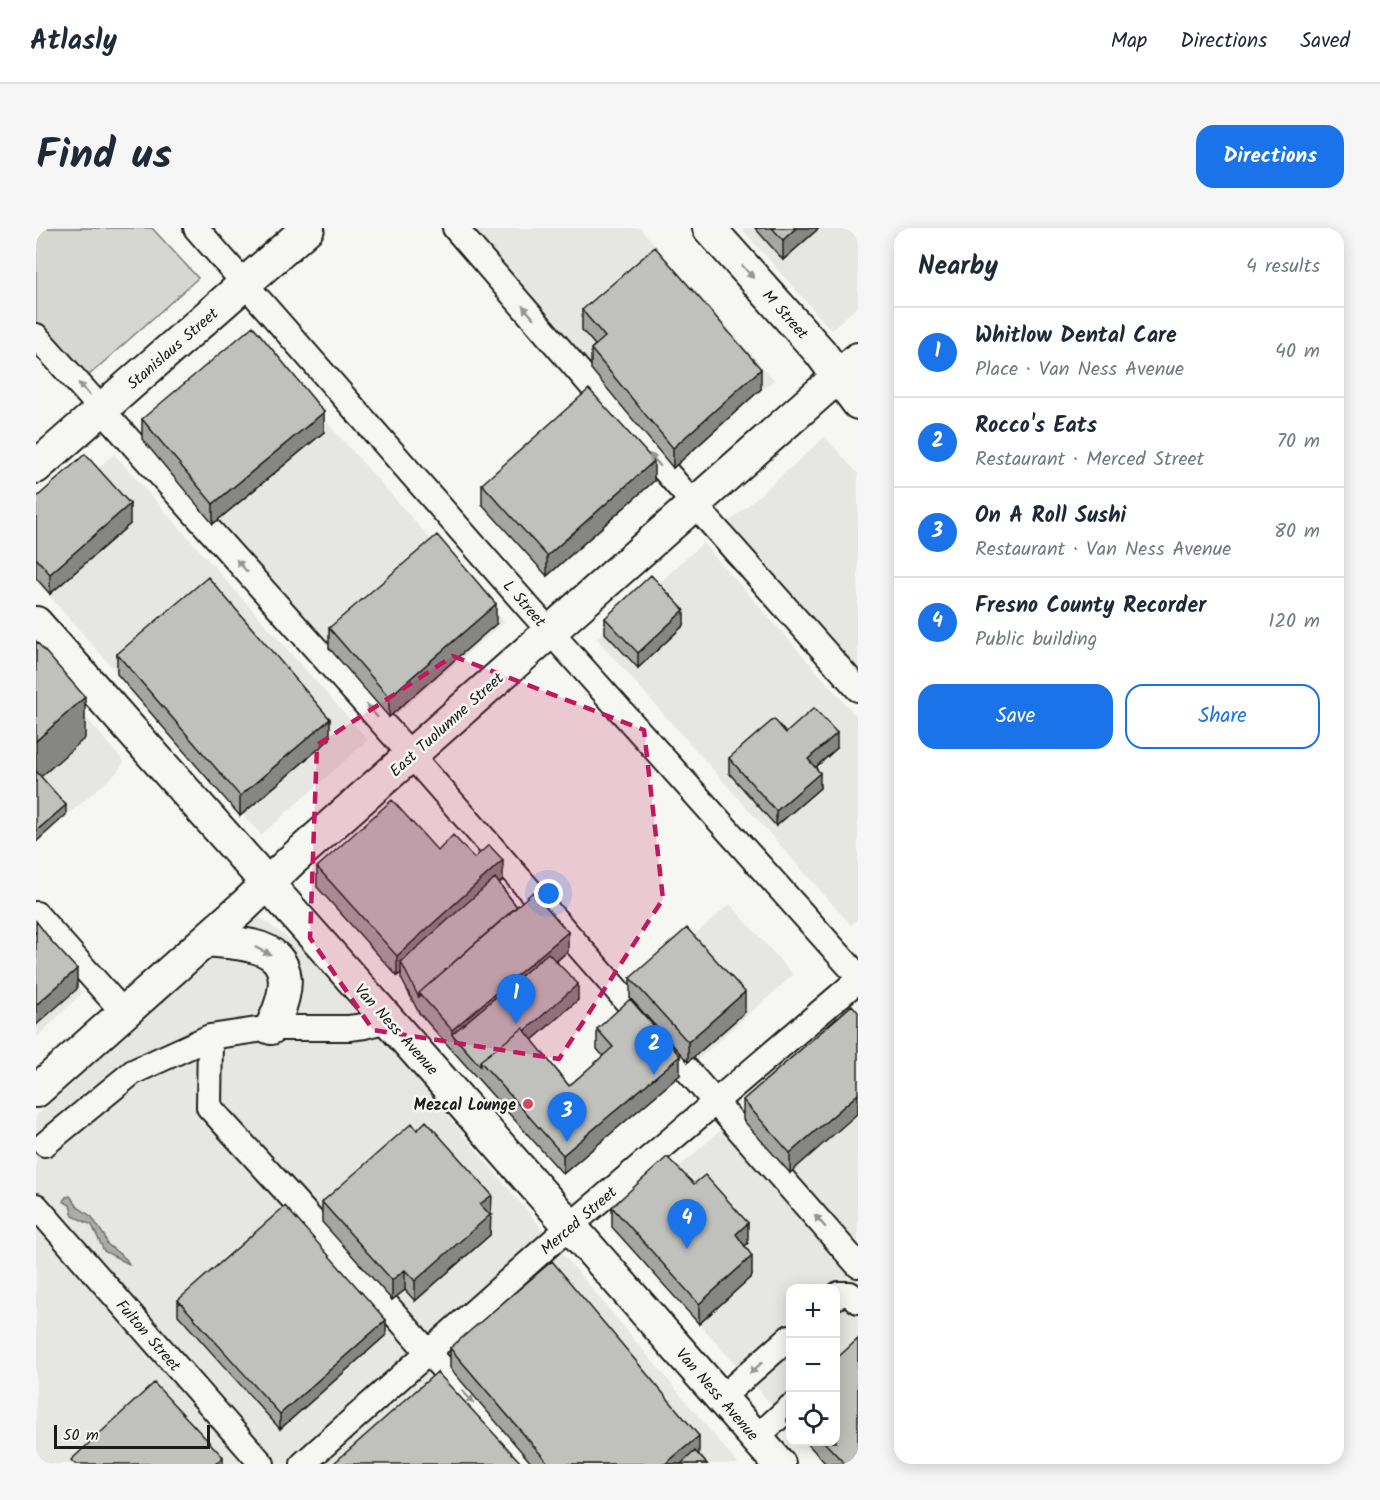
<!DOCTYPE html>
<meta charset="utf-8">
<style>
:root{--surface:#fff;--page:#f6f6f7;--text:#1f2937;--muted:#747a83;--line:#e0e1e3;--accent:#1a73e8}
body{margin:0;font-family:Kalam,sans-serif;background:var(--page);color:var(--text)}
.controls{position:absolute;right:18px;bottom:18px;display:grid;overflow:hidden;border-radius:12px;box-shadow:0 3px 15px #0003}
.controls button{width:54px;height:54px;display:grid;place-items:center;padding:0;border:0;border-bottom:2px solid var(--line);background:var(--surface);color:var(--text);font:30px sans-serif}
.scale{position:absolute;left:18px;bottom:15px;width:156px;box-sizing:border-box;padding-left:6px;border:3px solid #1c1c1c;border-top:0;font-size:16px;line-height:21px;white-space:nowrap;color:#1c1c1c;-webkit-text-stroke:4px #f6f6f2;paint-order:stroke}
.you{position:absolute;left:513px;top:666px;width:21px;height:21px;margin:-15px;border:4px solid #fff;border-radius:50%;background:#1a73e8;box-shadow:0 0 0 9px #1a73e833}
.badge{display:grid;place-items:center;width:39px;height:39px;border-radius:50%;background:var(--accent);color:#fff;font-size:20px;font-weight:700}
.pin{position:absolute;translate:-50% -50px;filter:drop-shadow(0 2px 3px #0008)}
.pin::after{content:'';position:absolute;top:32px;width:21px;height:18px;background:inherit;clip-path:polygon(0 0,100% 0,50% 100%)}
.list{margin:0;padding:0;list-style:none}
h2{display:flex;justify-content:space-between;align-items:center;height:78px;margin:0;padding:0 24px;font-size:26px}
h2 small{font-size:20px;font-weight:400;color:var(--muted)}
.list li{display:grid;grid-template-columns:39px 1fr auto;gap:18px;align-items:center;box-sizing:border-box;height:90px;padding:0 24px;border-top:2px solid var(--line)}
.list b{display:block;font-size:22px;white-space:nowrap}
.list p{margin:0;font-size:20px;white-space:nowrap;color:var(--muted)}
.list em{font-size:20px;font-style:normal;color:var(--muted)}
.actions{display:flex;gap:12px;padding:18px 24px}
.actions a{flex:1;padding:14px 0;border:2px solid var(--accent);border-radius:18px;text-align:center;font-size:21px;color:var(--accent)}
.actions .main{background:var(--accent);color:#fff}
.icon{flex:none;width:33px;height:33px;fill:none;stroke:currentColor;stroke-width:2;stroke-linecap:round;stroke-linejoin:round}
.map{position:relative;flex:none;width:822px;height:1236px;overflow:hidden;border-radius:18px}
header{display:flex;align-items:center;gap:36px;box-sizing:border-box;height:84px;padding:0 30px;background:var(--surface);border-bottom:2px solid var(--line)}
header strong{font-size:28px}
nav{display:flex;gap:33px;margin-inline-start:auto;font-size:21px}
.intro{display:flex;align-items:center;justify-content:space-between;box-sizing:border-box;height:144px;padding:0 36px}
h1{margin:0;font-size:42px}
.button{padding:15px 27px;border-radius:18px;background:var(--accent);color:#fff;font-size:21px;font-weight:700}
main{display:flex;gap:36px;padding:0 36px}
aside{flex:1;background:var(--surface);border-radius:18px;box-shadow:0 3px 15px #0003}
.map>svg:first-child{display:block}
</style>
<header>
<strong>Atlasly</strong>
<nav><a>Map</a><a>Directions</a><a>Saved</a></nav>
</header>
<div class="intro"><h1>Find us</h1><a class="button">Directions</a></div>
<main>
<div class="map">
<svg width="822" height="1236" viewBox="0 0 822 1236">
<rect width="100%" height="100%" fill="#f6f6f2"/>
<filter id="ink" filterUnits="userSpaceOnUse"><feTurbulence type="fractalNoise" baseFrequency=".0167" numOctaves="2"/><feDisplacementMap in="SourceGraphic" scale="12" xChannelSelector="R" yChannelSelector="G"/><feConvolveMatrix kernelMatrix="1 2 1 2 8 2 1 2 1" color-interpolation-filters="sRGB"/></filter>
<g filter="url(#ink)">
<path fill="#e6e6e2" d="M412,0H604L738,152L631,247Z
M705,0H822V78L795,102Z
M218,112L468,394L346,499L93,214Z
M789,209L822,246V462L682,304Z
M78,226L332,512L225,607L0,353V296Z
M667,315L822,490V690L815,697L561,411Z
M0,432L88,534L80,545L0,614Z
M694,676L757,747L650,842L587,770Z
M223,689L281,731L702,1236H0V888Z
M0,712L46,765L0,810Z
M817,784L822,790V1236H789L769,1214H800V1060H754V1197L576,999Z"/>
<path fill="#d6d6d2" stroke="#797977" stroke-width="1.5" d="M0,0H116L162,50L42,157L0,109Z"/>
<path fill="#acaca9" stroke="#727271" stroke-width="1.5" d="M34,968L42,979L56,989L69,1009L71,1016L90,1031L93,1036L68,1023L56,997L37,988L34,977L27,973L30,969Z"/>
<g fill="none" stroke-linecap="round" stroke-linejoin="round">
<g stroke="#1c1c1c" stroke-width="28">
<path id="minor" d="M160,0L492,379L822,748
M419,0L658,276L822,461
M0,108L375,527L822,1037
M0,686L88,785
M174,809L173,879L258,972L491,1236
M9,916L97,844L174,809L235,800H313L329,798L352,792
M0,978L226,1236
M800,1069L803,1066H814L822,1073
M685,1170L754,1109
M720,1210L754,1179
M267,1236L534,998L822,752"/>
</g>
<g stroke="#1c1c1c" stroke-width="36">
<path id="major" d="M673,0L784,124L822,175
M0,239L272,0
M0,395L411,858L743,1236
M170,712C185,714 201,714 216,718C262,728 251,768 235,800
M0,863L208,678L255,633L822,131"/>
</g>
<use href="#minor" stroke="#f6f6f2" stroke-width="24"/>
<use href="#major" stroke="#f6f6f2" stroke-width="32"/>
</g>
<path fill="#a5a5a3" stroke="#1c1c1c" stroke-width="1.5" d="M719,0H783L747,32Z
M546,82L725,161L637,240L555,141V121L559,117L546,102Z
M106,191L288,204L177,296L106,211Z
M618,253L511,348L446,276V256Z
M0,270L94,296L14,366L0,350Z
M569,390L648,397L602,440L569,405Z
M460,396L353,489L293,420V400Z
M81,426L294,511L204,588L81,446Z
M750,505L801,520L780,539L784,560L740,598L693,545V530Z
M402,623L438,630L467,652L463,655L481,679L532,723L521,733L542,772L496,812L533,858L567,828L561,821V801L644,847L527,946L383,785L365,750V745L361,748L281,659V639Z
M594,750L709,784L652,834L594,770Z
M816,777L754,945L707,892V872Z
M286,974L456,987L454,988V1007L379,1073L369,1062L356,1072L286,994Z
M576,979L712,1015L709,1018L716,1048L663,1096L576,999Z
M142,1072L350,1107L244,1201L142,1087Z
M414,1120L663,1227L671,1236H496L414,1140Z
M754,1171V1197L751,1194V1174Z
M770,1214H800L822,1236H790Z"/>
<path fill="#868684" stroke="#1c1c1c" stroke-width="1.5" d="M760,0H783L747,32V12Z
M725,141V161L637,240V220Z
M288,184V204L177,296V276Z
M618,233V253L511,348V328Z
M94,276V296L14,366V346Z
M460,376V396L353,489V469Z
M648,382V397L602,440V425Z
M49,469V510L0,553V513Z
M294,491V511L204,588V568Z
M801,505V520L772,546V531Z
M784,545V560L740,598V583Z
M30,577V587L0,614V603Z
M467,632V652L369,741L365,734V745L361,748V728Z
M532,704V723L423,815L416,806V802Z
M41,741V761L0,797V777Z
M542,756V772L487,820L446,836Z
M709,764V784L652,834V814Z
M644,828V847L527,946V927Z
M822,866V885L754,945V925Z
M456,967L454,1007L379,1073V1053L444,976Z
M712,995V1015L700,1026V1006Z
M716,1028V1048L663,1096V1076Z
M369,1042V1062L356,1072V1052Z
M350,1092V1107L244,1201V1186Z
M663,1208V1227L653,1236H629Z
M187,1229V1236H179Z"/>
<path fill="#c0c0bd" stroke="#1c1c1c" stroke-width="1.5" d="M736,0H760L747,12Z
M619,19L725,141L637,220L555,121L569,109L546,82Z
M217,98L288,184L177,276L106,191Z
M553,161L618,233L511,328L446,256Z
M49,226L94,276L14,346L0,330V270Z
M401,307L460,376L353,469L293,400Z
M615,347L648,382L602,425L569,390Z
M172,349L294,491L204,568L81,426Z
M0,413L49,469L0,513Z
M778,480L801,505L772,531L784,545L740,583L693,530L738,491L750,505Z
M0,543L30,577L0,603Z
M356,572L402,623L417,607L438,630L453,617L467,632L361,728L281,639Z
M459,650L481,679L383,765V770L365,734Z
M497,664L532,704L416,802L383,765Z
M0,693L17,715L41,741L0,777Z
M651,700L709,764L652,814L594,750Z
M512,725L542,756L489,803L487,800L444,833V838L416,806Z
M594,771L644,828L527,927L444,833L487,800L533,858L577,819L561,801Z
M816,777L822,784V866L754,925L707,872Z
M390,893L456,967L444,976L454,987L379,1053L369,1042L356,1052L286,974L376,895L381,902Z
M631,929L658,956L669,947L712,995L700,1006L716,1028L663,1076L576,979Z
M249,978L350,1092L244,1186L142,1072Z
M516,1033L663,1208L629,1236H513L414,1120Z
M822,1111V1236H809L788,1214H800V1131Z
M401,1144L486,1236H297Z
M118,1155L187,1229L179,1236H39L35,1232Z
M659,1223L671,1236H645Z"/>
<defs><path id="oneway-solid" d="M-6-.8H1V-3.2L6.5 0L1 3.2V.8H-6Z" transform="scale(1.5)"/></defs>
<g fill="#949492">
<use href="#oneway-solid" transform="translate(712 44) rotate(48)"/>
<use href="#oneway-solid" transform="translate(492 84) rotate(-131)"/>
<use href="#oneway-solid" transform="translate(48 161) rotate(-132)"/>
<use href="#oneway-solid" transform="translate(619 232) rotate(-131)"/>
<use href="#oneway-solid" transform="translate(206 338) rotate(-132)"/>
<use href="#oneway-solid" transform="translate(336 483) rotate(-132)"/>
<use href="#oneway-solid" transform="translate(227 723) rotate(25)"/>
<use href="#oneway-solid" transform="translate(784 993) rotate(-131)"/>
<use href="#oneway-solid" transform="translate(720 1140) rotate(138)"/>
<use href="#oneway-solid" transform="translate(432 1169) rotate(49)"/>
</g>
</g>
<path fill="#c2185b" fill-opacity="0.2" stroke="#c2185b" stroke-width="4.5" stroke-dasharray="12 8" stroke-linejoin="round" d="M417,428L608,502L627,671L523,831L337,802L274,710L281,517Z"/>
<circle fill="#d1495b" stroke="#f6f6f2" stroke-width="2" cx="492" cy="876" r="6"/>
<g text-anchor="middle" stroke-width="5" stroke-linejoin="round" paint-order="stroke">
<g font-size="16" fill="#1c1c1c" stroke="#f6f6f2">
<text transform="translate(750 86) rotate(48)" y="6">M Street</text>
<text transform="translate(136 120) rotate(-41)" y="6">Stanislaus Street</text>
<text transform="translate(489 375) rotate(49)" y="6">L Street</text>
<text transform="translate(410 496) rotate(-42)" y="6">East Tuolumne Street</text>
<text transform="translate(361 801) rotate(48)" y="6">Van Ness Avenue</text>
<text transform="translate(542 992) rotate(-41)" y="6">Merced Street</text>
<text transform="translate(113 1107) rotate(49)" y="6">Fulton Street</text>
<text transform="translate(682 1166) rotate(49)" y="6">Van Ness Avenue</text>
</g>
<g font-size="16" font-weight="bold" fill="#1c1c1c" stroke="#f6f6f2" text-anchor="end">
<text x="480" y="882">Mezcal Lounge</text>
</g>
</g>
</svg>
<div class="controls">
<button>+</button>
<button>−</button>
<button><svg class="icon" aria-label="locate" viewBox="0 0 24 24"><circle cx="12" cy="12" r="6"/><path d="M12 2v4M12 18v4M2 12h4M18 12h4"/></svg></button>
</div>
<div class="scale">50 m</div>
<div class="you"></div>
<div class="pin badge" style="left:480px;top:796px">1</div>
<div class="pin badge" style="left:618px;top:847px">2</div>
<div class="pin badge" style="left:531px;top:914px">3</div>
<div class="pin badge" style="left:651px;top:1021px">4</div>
</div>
<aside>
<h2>Nearby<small>4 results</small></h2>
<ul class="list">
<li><span class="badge">1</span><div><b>Whitlow Dental Care</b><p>Place · Van Ness Avenue</p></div><em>40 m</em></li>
<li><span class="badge">2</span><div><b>Rocco's Eats</b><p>Restaurant · Merced Street</p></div><em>70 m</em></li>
<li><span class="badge">3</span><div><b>On A Roll Sushi</b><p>Restaurant · Van Ness Avenue</p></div><em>80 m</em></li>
<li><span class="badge">4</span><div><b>Fresno County Recorder</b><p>Public building</p></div><em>120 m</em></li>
</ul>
<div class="actions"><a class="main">Save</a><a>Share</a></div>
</aside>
</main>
